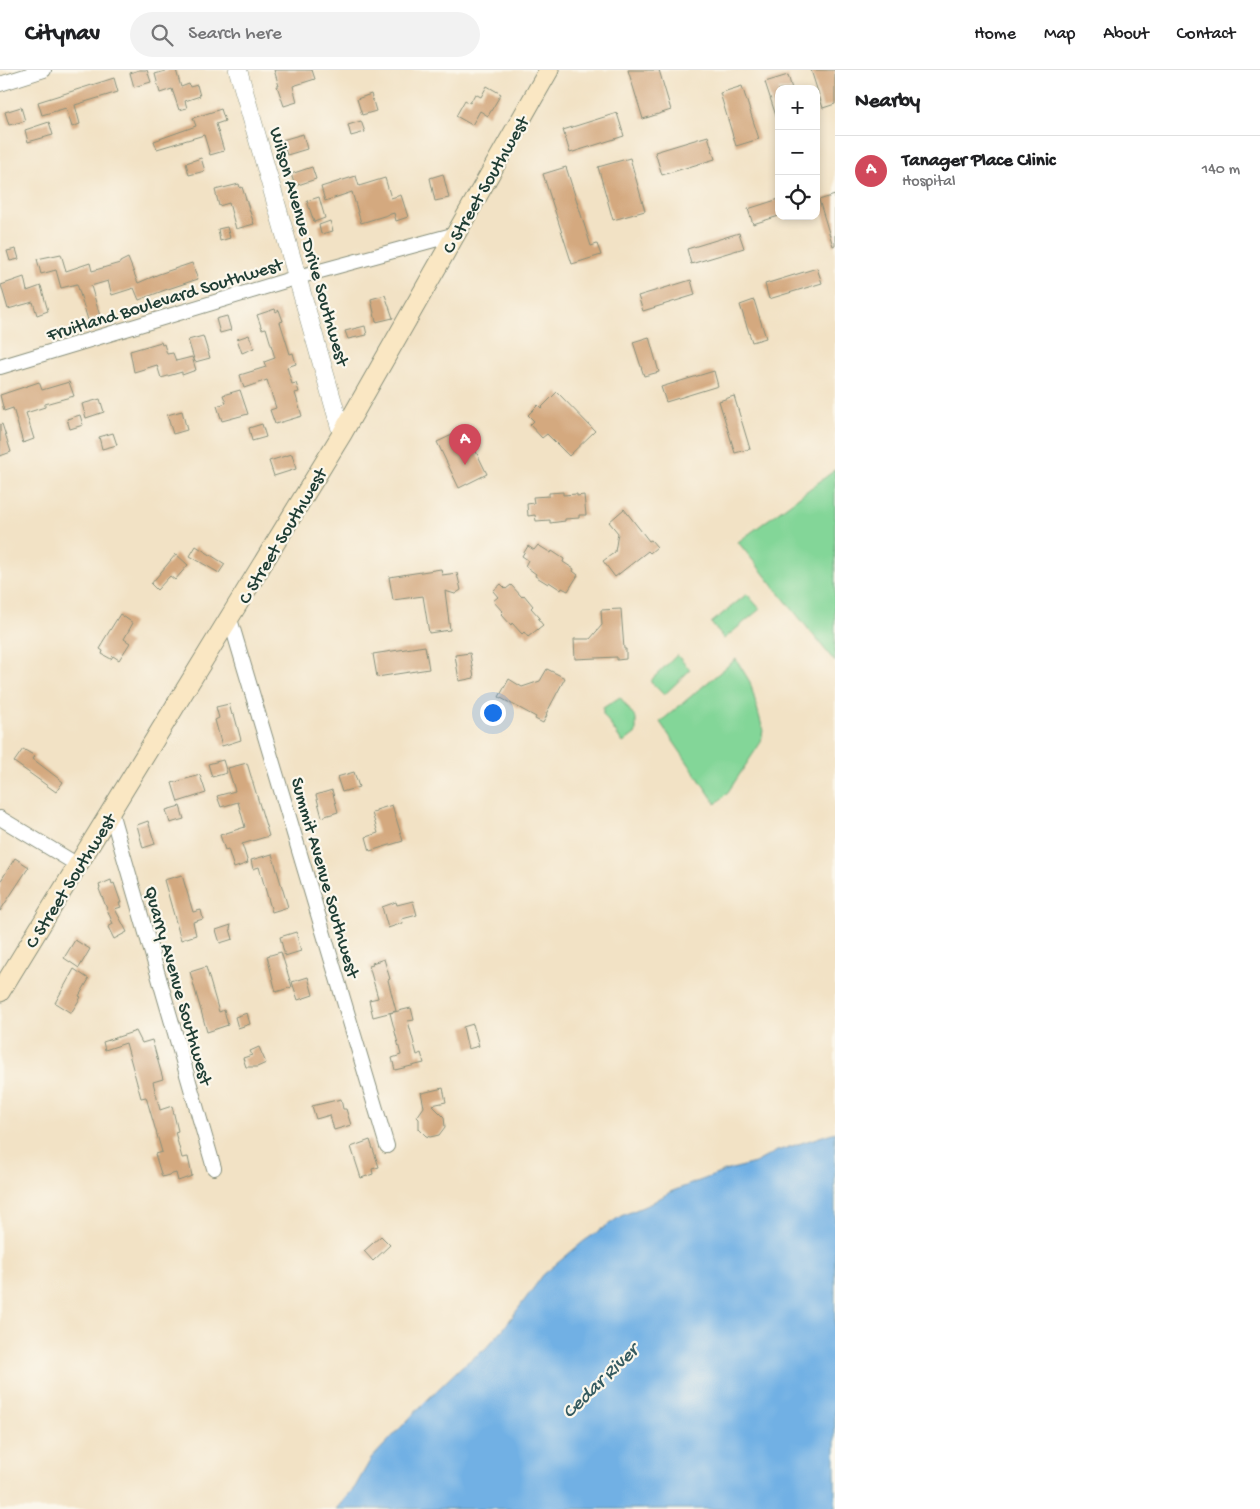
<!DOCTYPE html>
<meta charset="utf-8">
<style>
:root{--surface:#fff;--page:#f2f2f2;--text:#202124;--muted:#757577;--line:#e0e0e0;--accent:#d1495b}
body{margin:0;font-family:"Gochi Hand",sans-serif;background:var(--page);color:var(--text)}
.controls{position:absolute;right:15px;top:15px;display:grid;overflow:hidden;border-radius:10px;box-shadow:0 2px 8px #0003}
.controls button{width:45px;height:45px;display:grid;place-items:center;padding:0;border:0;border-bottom:1px solid var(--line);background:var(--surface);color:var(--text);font:25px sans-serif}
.you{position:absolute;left:492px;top:642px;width:18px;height:18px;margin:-12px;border:4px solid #fff;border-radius:50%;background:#1a73e8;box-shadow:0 0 0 8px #1a73e833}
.badge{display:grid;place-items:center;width:32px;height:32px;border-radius:50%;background:var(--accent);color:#fff;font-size:16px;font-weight:700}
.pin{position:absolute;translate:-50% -41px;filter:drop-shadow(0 1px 2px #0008)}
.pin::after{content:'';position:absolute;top:26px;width:18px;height:15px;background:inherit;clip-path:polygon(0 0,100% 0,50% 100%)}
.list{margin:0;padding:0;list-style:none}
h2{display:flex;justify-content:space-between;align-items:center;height:65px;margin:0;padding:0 20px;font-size:21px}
h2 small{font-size:16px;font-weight:400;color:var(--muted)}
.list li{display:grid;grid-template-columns:32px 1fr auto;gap:15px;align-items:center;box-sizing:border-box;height:70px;padding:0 20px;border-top:1px solid var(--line)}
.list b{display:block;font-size:19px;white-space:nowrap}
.list p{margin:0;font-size:16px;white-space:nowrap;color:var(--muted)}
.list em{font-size:16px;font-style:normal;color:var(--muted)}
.icon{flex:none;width:28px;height:28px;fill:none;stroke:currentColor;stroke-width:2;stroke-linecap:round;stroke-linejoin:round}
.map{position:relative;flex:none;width:835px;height:1439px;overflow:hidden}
header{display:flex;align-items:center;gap:30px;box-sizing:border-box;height:70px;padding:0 25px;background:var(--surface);border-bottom:1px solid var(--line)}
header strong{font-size:24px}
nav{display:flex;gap:28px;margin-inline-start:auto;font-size:18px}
.search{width:350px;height:45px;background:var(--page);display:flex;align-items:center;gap:12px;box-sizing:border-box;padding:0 18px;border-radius:28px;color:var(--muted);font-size:19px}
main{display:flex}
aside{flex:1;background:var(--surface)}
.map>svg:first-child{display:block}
</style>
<header>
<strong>Citynav</strong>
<div class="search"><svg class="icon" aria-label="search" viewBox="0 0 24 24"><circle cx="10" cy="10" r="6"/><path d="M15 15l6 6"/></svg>Search here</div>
<nav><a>Home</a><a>Map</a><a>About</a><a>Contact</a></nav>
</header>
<main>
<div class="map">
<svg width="835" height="1439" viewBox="0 0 835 1439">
<rect width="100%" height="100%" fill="#fbf7ec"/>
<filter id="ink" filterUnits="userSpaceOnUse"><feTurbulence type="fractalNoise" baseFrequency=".02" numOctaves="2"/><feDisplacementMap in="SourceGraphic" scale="10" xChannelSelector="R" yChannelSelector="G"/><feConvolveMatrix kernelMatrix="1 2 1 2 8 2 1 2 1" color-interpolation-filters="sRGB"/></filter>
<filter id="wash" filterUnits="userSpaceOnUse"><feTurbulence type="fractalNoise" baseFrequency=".0096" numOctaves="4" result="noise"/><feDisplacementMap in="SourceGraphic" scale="20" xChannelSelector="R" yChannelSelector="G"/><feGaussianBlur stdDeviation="1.12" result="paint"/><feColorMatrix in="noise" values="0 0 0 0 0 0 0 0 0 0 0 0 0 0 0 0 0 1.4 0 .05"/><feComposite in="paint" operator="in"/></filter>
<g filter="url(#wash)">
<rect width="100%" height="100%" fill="#f2e2c5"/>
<path fill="#83d698" stroke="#518a66" d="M835,400V592L738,472Z
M747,524L760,539L724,569L711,553Z
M677,585L690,600L664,625L650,611Z
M736,589L750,612L763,660L761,672L728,722L716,734L660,652Z
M620,627L636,649V663L623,673L603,644V638Z"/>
<path fill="#71b0e4" stroke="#48768c" d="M835,1062V1439H336L355,1417L371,1389L424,1333L461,1297L485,1279L504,1258L543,1205L584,1171L621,1146L650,1134L670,1122L728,1100L755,1093L777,1081Z"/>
<g id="blocks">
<path fill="#d4a97f" d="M139,0H147L151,12L134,17L130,3Z
M169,0H176L181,17L189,14L190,17L197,15L200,26L185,31L187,38L179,40L172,19L160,23L155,4Z
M274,0H312L315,9L293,16L297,32L284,36L277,16H279Z
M628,0H659L671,40L643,49Z
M811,0H835V34L823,38Z
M788,5L792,19H779V48L777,49L765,12Z
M114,8L118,22L75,35L80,54L72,57L66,38L42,45L38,32Z
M487,16L501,24L488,46L480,41L472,55L456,46L465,30L470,33L475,24L481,27Z
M742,16L759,69L736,76L720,23Z
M371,24L376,41L362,45L357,29Z
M21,37L25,51L9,55L5,42Z
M221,39L225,51L216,54L224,81L210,85L204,65L157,79L154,71L196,56L193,48Z
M617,43L624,66L570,83L563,60Z
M361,51L365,62L351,66L348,55Z
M49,52L53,65L28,72L25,60Z
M303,64L307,79L287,85L282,70Z
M708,66L715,89L662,105L655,82Z
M201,88L205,101L189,105L186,93Z
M630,88L645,141L613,150L598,97Z
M312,97L316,109L295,116L291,104Z
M566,97L591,176L597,174L601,185L572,194L543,104Z
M443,104L449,128L435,131L430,108Z
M356,106L359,116L385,108L391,128L401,125L408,147L396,151L394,143L361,153L352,122L325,131L321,117Z
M239,114L240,118L242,117L254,154L236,159L229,133L219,136L215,120Z
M835,125V175L833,176L819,130Z
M319,127L325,148L314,152L307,131Z
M779,129V146L753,154L748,139Z
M330,151L333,161L321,164L319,155Z
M227,157L230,168L220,171L218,159Z
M739,163L744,178L691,194L687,179Z
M16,179L19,189L10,191L7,181Z
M61,184L66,201L90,193L92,201L120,193V192L128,188L138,213L159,204L192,193L198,209L165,220L139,230L134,218L112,225L108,211L91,216L100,246L88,250L77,214L61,218L56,200L41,204L37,189Z
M817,198L822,213L769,229L765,214Z
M24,207L27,221L41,216L48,241L37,245L33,232L8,239L1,215Z
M691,210L695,225L643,241L638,226Z
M385,225L393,248L376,252L371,229Z
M754,230L766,268L752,272L740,235Z
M275,239L276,242L279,240L283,251L280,252L290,284L293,283L296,294L287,297L292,314L296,313L299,322L295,323L302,346L275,354L270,340L276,338L267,310L244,318L240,305L266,297L264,292L275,288L266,258L262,259L257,245Z
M227,246L231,260L220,263L216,249Z
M365,256L367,265L348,269L345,261Z
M249,265L254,278L242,283L237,269Z
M203,266L210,288L195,292L188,270Z
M649,267L659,302L644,306L633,272Z
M161,272L162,275L164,274L167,284L173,283L176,291L192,287L196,300L182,305V302L161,308L157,295L134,302L130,281Z
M714,301L718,316L666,332L661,317Z
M39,312L42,320L69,312L74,326L45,334V337L26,343L34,369L23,373L13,338L4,341L0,325Z
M240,320L248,344L222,351L217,336L226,333L223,325Z
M557,322L595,361L569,386L547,364L542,368L530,355L534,351L528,345L538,335L541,338Z
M734,326L750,379L735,383L719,331Z
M100,329L104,342L86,348L82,334Z
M182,341L187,360L173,364L167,345Z
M80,345L83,355L70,359L67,349Z
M2,354L11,382L0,386V355Z
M262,354L266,367L252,371L249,358Z
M465,359L487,404L459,418L437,372Z
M113,363L117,375L102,379L99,367Z
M292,384L296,399L274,406L269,391Z
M563,422V425L577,424V426L584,425L586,445H579V448L565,449V451L550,453V450L536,451L535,445L528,446L527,434L534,433L533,427L549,426V423Z
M624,439L649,471L651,470L657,477L650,483L648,481L615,507L603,491L615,482L618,463L609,452Z
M538,475L551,483L552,481L564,489L563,492L574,499L573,501L578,505L568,521L562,518L561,520L549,512L548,514L535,506L536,504L525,496L528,490L522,486L528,476L534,480Z
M196,476L225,494L219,503L190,486Z
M176,484L188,495L175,510L170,506L157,520L151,514Z
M441,499L442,505L457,503L461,520L455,524L445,521L450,560L429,563L423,526L393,530L389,507Z
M501,514L506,519L511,515L522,527L524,525L533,536L531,538L540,548L538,549L543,555L528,567L524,562L522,564L512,553L511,555L501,544L503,542L493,531L498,527L493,521Z
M621,539L624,579H626V589L617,590V587L575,589L574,569H590L602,555L601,540Z
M120,544L133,553L124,569L130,573L119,590L113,586L111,589L102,584L103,581L100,579L103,574L102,573Z
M425,576L429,599L377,607L373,584Z
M470,583L474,608L459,611L455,585Z
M547,599L565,608L546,644L547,645L543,653L535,649L536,647L499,627L509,609L522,617L540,611Z
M229,634L232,645L234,644L241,670L222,676L215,650L219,648L216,637Z
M23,679L35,686L33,689L63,712L56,722L14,692Z
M223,690L227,703L212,707L208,694Z
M247,693L269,766L242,774L248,793L234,798L228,779L225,780L220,765L245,757L238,732L221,737L217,726L235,721L228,698Z
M354,702L359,717L342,722L337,707Z
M200,705L206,723L178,732L172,713Z
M332,720L338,742L322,747L316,725Z
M392,735L403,771L370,781L366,767L378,763L372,743L376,742V740Z
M180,736L184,749L170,753L166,740Z
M148,751L155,774L143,778L137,755Z
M272,784L288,837L272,842L259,797L253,799L251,790Z
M15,788L29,797L0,841V812Z
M182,805L193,842L201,840L203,849L193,852L196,865L181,870L164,810Z
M111,810L112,814L114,813L121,833H119L121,837L115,839L127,862L114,869L108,857L113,854L99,819L100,818L99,815Z
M413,831L417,845L402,849L403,853L388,858L382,837L396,832L397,835Z
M231,855L230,859L233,869L220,873L216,860Z
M296,862L301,881L285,886L280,867Z
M75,870L90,879L79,898L64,888Z
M281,882L292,917L276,922L267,886Z
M384,889L390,909L388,910L396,941L373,947L369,930L378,928L369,896L373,895L372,893Z
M206,897L219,942L224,940L228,955L207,962L190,902Z
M74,899L89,909L79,926L81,927L71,943L55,933Z
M308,907L313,925L298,930L292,912Z
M411,938L414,950L408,951L417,985L421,983L424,993L395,1000L392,988L401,985L390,943Z
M247,943L250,954L238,958L235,947Z
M473,954L479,976L468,979L463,957Z
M136,961L142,973L152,970L163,1009L153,1012L160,1040L172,1036L178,1061L175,1062L182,1088L188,1087L192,1106L178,1111L176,1103L162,1107L155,1084L162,1082L146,1027L141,1028L126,973L105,980L103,972Z
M259,977L266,993L257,997H246L243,988L252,985L250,981Z
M443,1018L446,1032L432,1035L444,1047L445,1057L439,1065L430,1067L426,1066L419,1059V1049L417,1047L424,1037L421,1022L422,1023Z
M341,1029L343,1039H346L351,1055L334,1060L330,1045L316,1049L312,1036Z
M370,1070L379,1097L372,1099L373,1104L361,1108L351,1077Z
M381,1166L390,1175L373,1191L364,1181Z"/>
</g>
</g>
<g filter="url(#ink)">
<use href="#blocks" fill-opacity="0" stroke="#88907c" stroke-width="1"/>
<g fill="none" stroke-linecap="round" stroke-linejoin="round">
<g stroke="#88907c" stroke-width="16">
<path id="minor" d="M0,14L44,0
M0,297L298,207L456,164
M230,549L387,1076
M111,742L214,1098
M0,748L78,795"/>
</g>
<g stroke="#88907c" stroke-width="19">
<path id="tertiary" d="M238,0L342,364"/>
</g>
<g stroke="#88907c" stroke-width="21">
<path id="secondary" d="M0,922L342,364L549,0"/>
</g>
<use href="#minor" stroke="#fff" stroke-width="14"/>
<use href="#tertiary" stroke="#fff" stroke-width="18"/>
<use href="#secondary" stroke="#fae7c3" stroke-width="19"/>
</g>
</g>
<g text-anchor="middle" stroke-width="4.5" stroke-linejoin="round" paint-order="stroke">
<g font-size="19" fill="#1f3d34" stroke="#fbf7ec">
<text transform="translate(484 114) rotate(-60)" y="7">C Street Southwest</text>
<text transform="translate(311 176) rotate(74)" y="7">Wilson Avenue Drive Southwest</text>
<text transform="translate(164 228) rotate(-17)" y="7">Fruitland Boulevard Southwest</text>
<text transform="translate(281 465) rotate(-59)" y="7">C Street Southwest</text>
<text transform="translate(327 807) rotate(74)" y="7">Summit Avenue Southwest</text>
<text transform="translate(69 810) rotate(-58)" y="7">C Street Southwest</text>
<text transform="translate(180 915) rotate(74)" y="7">Quarry Avenue Southwest</text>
</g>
<g font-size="20" font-style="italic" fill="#345a60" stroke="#fbf7ec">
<text transform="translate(599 1310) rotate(-44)" y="7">Cedar River</text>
</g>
</g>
</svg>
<div class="controls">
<button>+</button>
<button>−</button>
<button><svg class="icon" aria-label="locate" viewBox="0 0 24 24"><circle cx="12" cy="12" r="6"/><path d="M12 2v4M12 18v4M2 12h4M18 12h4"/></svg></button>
</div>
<div class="you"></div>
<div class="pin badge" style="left:465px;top:395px">A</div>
</div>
<aside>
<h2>Nearby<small></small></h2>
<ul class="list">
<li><span class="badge">A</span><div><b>Tanager Place Clinic</b><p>Hospital</p></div><em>140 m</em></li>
</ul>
</aside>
</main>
